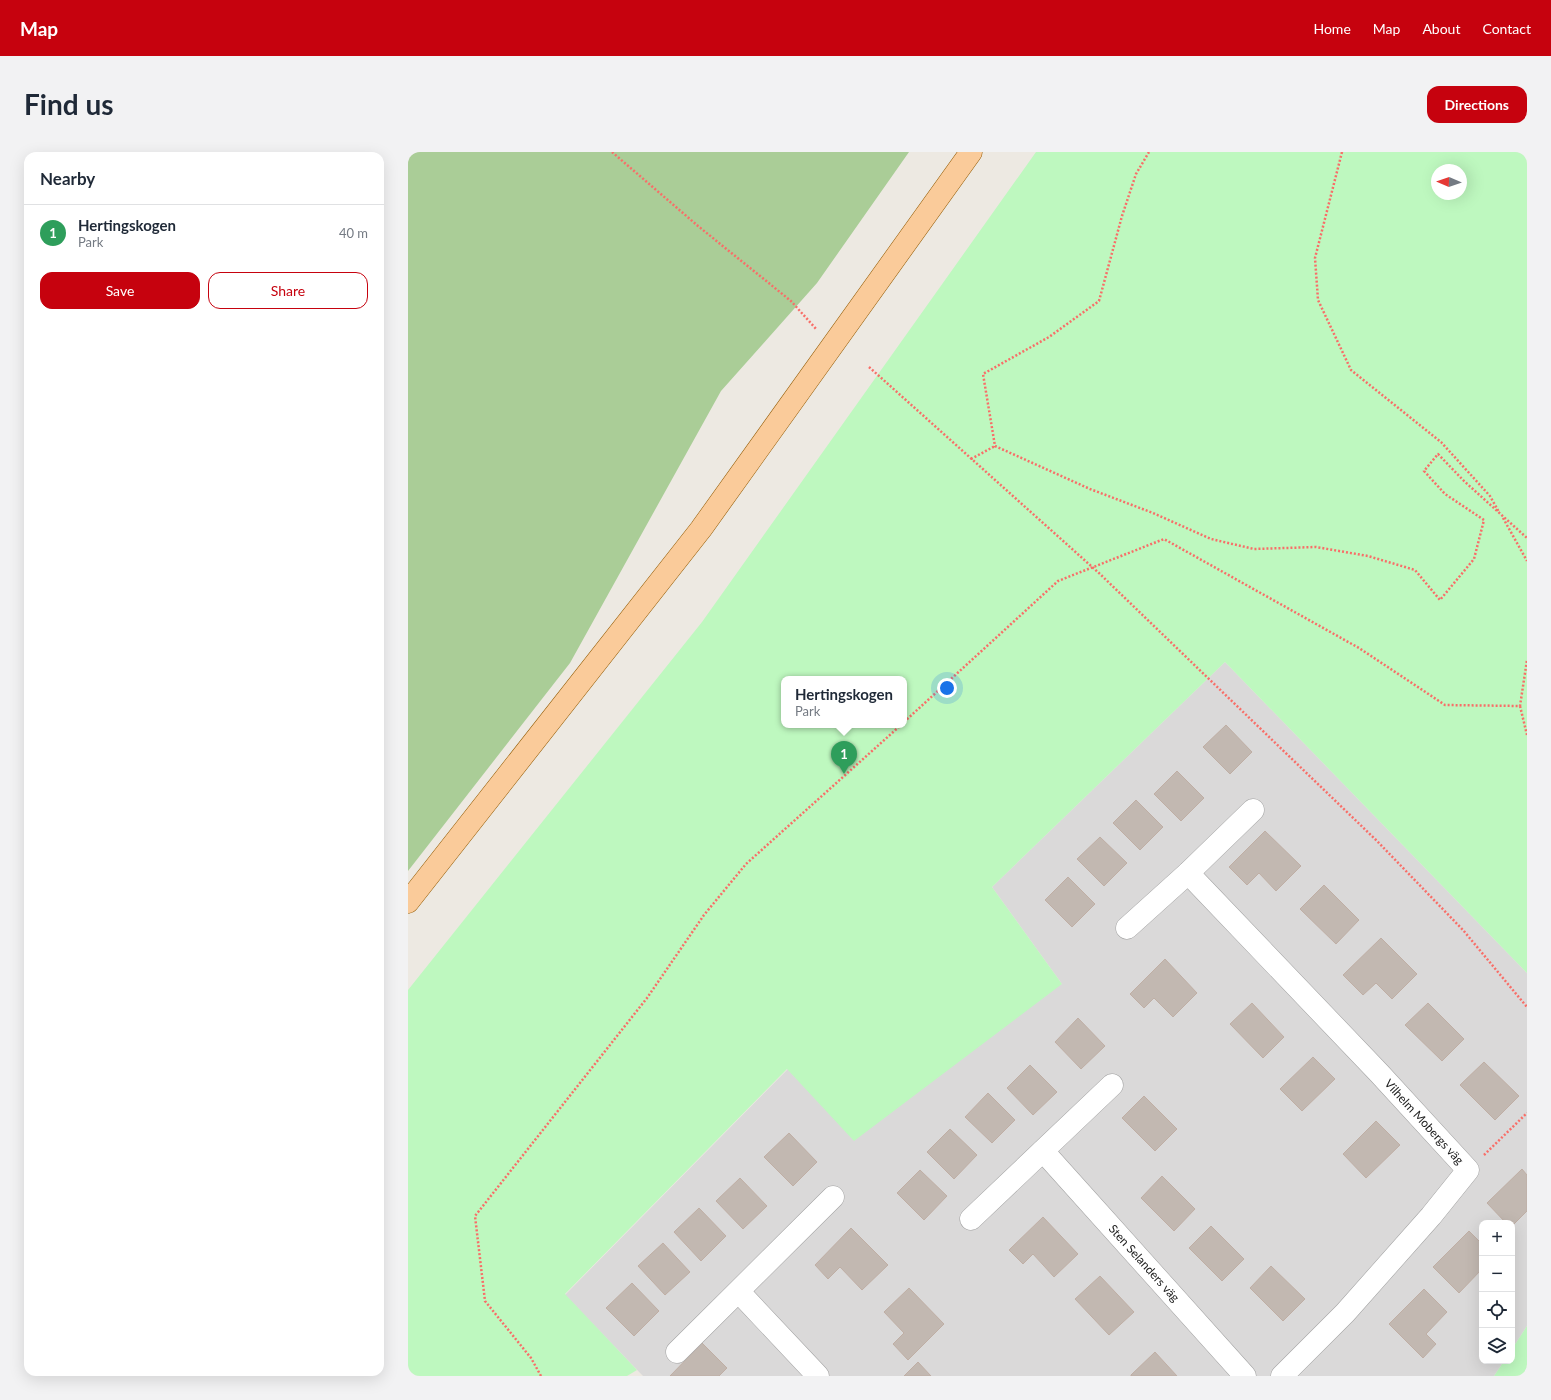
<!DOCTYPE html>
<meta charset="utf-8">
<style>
:root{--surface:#fff;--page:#f2f2f3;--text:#1f2937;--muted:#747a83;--line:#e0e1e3;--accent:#c6020e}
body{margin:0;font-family:Lato,sans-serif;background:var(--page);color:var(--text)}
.controls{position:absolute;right:12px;bottom:12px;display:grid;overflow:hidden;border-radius:8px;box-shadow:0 4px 16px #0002}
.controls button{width:36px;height:36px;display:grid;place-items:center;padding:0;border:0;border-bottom:1px solid var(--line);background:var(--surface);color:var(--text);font:20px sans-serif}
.compass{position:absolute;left:1023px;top:12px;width:36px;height:36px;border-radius:50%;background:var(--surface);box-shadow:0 4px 16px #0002;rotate:272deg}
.you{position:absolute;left:539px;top:536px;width:14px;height:14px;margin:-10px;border:3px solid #fff;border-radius:50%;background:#1a73e8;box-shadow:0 0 0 6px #1a73e833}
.badge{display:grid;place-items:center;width:26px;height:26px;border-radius:50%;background:var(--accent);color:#fff;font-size:13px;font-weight:700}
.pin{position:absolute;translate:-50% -33px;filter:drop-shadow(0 1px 2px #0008)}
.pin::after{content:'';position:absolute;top:21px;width:14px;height:12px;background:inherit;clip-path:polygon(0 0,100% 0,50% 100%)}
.popup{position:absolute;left:373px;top:524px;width:126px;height:52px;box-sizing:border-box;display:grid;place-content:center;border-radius:8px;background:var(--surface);filter:drop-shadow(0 1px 3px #0005);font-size:13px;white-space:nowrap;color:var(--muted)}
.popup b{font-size:15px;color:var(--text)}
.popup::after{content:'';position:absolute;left:50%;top:100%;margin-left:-8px;border:8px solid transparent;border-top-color:var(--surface)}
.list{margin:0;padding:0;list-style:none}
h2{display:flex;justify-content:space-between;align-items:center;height:52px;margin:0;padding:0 16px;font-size:17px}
h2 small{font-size:13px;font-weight:400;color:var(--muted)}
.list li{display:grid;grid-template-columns:26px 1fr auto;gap:12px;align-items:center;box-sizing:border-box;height:56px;padding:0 16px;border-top:1px solid var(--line)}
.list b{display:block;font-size:15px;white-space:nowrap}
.list p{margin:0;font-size:13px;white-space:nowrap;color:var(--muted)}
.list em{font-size:13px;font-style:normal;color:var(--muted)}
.actions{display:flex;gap:8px;padding:12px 16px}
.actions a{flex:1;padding:9px 0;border:1px solid var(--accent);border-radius:12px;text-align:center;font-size:14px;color:var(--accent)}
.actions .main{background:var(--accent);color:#fff}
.icon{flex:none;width:22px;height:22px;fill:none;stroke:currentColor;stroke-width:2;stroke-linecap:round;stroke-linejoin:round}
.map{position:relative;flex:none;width:1119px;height:1224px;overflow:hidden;border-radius:12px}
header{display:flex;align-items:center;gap:24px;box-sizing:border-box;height:56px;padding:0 20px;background:var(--accent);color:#fff}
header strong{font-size:19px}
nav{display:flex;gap:22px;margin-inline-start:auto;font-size:14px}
.intro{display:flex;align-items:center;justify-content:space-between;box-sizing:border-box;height:96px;padding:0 24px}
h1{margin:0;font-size:28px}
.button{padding:10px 18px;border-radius:12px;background:var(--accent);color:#fff;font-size:14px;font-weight:700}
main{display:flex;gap:24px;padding:0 24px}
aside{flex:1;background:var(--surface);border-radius:12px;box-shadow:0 4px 16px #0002}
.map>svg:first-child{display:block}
</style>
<header>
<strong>Map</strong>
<nav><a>Home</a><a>Map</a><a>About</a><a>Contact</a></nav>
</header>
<div class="intro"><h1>Find us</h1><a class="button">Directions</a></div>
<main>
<aside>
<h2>Nearby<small></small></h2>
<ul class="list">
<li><span class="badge" style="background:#2e9e5b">1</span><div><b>Hertingskogen</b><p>Park</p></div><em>40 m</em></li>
</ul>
<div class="actions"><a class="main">Save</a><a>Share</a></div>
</aside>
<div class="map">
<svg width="1119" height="1224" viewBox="0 0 1119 1224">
<rect width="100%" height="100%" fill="#ede9e2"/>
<path fill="#dad9d9" d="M817,510L1119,821V1174L1104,1197V1071H1074V1209H1096L1086,1224H235L157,1143L380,917L654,832L584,735Z"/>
<path fill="#aacd97" d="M0,0H501L409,131L313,239L162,511L0,719Z"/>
<path fill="#bef8bf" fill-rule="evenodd" d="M628,0H1119V821L817,510L584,735L654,832L446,989L379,917L157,1142L229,1218L219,1224H0V838L294,470ZM1029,18H1053V42H1029ZM376,527H496V573H376Z
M1119,1174V1224H1086L1096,1209H1104V1197Z"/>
<path fill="#c2b8b1" stroke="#bfaea4" d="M818,573L844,600L822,622L795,595Z
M769,619L796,646L773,669L746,642Z
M728,648L755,675L732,698L705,671Z
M857,679L893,714L868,739L851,721L839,733L821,715Z
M692,685L719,711L696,734L669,707Z
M660,725L687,752L664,775L637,748Z
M916,733L951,768L928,792L892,757Z
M973,786L1009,822L984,847L968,831L955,843L935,823Z
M757,807L789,841L765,865L746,846L736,856L722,842Z
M844,851L876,885L855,906L822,872Z
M1020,851L1056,887L1034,909L997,873Z
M670,866L697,894L673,917L647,890Z
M905,905L927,927L894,959L872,937Z
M1076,910L1111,944L1087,968L1052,933Z
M622,913L649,940L625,963L599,936Z
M580,941L607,968L584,991L557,965Z
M736,944L769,977L747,999L714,966Z
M968,969L992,993L958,1026L935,1002Z
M542,977L569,1003L546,1027L519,1000Z
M381,981L409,1010L385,1034L356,1005Z
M1114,1017L1119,1023V1059L1104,1074V1071H1098L1079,1051Z
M512,1018L539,1044L516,1068L489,1041Z
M754,1024L787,1057L766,1079L733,1046Z
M332,1026L359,1054L335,1077L308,1049Z
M291,1056L318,1084L293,1109L266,1080Z
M635,1065L670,1102L646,1125L625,1102L615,1112L601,1098Z
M803,1074L836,1107L814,1129L781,1096Z
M443,1076L480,1113L454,1138L432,1115L420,1127L407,1113Z
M1061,1079L1074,1092V1117L1051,1141L1025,1115Z
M255,1091L282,1120L257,1143L230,1114Z
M863,1114L897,1147L875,1169L842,1136Z
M692,1124L726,1160L701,1183L667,1147Z
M224,1131L251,1159L226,1184L198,1156Z
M501,1136L536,1172L500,1208L485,1192L496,1181L476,1160Z
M1016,1137L1039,1160L1018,1182L1028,1192L1015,1206L981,1172Z
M294,1191L319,1216L311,1224H262Z
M747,1200L769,1224H723V1223Z
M510,1210L523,1224H496Z"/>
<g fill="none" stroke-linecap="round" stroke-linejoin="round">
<g stroke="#a3a3a3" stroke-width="23">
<g id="minor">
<path id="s1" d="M780,721L971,921L1060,1018L1023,1064L937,1161L874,1224"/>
<path d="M719,776L780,721L845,658"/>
<path id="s2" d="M635,999L837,1224"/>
<path d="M563,1067L704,933"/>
<path d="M331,1140L410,1224"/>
<path d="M269,1200L425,1045"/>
</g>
</g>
<g stroke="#925a02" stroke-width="23">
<path id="major" d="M0,750L293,377L563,0"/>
</g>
<path stroke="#f86e68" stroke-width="2.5" stroke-dasharray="2 2" stroke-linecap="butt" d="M204,0L290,74L383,149L409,178
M741,0L728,22L714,64L691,149L641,185L575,222L587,294L682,337L745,361L803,387L846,397L908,395L960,404L1007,418L1032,448L1066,407L1076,368L1037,342L1016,319L1030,302L1056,329L1119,386
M934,0L907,106L910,148L943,218L1033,290L1082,344L1091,360
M461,215L692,422L968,688L1055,778L1119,855
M563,307L587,294
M1095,366L1119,409
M1112,554L1119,583
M496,570L650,429L756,387L951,496L1037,553L1112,554L1119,508
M1076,1003L1119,961
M133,1224L123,1206L77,1149L67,1064L239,846L296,763L338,712L493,573"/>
<use href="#minor" stroke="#fff" stroke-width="22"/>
<use href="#major" stroke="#facb9a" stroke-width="22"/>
</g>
<g text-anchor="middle" stroke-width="3" stroke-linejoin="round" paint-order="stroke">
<g font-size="12" fill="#1c1c1c" stroke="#fff">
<text dy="4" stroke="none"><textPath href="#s1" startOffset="343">Vilhelm Mobergs väg</textPath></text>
<text dy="4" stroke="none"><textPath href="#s2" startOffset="151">Sten Selanders väg</textPath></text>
</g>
</g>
</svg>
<div class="controls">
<button>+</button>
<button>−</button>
<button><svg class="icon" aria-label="locate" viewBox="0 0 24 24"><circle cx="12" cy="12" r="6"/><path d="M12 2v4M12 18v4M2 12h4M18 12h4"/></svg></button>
<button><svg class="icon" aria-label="layers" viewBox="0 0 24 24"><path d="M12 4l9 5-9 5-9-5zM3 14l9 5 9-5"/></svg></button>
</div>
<svg class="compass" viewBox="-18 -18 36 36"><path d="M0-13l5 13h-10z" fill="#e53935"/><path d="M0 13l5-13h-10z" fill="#747a83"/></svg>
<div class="you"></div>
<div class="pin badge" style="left:436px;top:622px;background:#2e9e5b">1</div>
<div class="popup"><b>Hertingskogen</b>Park</div>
</div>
</main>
